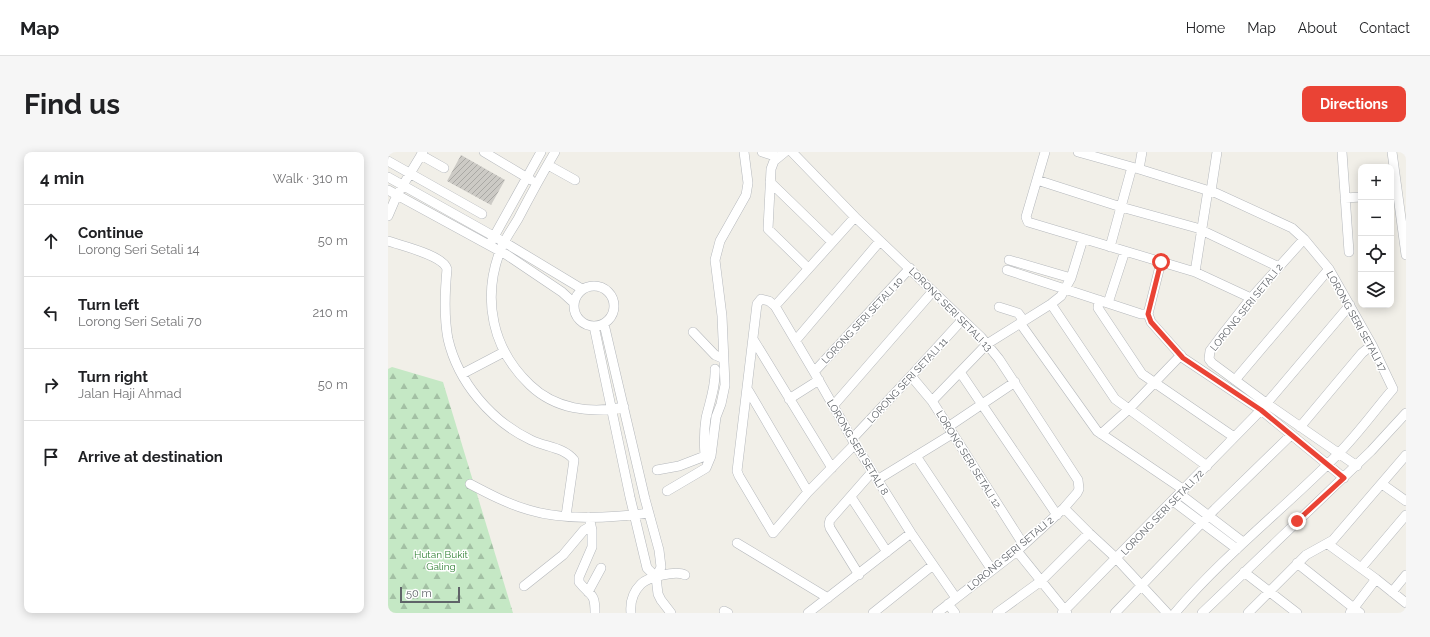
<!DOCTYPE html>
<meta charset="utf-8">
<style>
:root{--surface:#fff;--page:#f6f6f6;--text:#202124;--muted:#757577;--line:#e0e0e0;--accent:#ea4335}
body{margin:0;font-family:Raleway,sans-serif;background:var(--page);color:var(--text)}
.controls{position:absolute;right:12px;top:12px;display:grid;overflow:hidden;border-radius:8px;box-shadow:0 2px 10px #0003}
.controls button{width:36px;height:36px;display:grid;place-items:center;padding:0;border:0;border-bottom:1px solid var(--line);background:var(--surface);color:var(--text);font:20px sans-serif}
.scale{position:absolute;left:12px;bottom:10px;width:60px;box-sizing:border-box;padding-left:4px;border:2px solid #5f6368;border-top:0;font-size:11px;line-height:14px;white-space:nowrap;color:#5f6368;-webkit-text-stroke:3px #fff;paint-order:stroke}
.stop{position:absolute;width:12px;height:12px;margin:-9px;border:3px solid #ea4335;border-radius:50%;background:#fff}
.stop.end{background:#ea4335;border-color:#fff;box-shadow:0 1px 4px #0008}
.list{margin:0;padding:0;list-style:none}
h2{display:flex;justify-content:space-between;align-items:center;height:52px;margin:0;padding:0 16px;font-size:17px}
h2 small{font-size:13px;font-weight:400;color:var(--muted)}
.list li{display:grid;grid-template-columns:26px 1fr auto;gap:12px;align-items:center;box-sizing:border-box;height:72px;padding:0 16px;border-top:1px solid var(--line)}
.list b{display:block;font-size:15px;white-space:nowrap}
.list p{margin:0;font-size:13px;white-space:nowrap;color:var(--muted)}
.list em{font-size:13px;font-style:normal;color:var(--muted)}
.icon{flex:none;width:22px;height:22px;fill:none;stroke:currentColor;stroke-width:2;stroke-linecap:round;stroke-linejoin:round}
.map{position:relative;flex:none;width:1018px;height:461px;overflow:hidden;border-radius:8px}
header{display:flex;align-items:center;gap:24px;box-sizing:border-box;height:56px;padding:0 20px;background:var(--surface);border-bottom:1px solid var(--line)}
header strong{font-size:19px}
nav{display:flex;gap:22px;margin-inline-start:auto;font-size:14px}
.intro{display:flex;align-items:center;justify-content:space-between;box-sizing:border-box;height:96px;padding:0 24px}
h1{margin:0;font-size:28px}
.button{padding:10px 18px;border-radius:8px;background:var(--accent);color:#fff;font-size:14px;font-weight:700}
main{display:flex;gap:24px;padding:0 24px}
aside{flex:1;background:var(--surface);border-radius:8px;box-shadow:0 2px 10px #0003}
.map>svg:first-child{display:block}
</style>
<header>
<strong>Map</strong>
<nav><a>Home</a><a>Map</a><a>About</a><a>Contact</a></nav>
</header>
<div class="intro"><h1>Find us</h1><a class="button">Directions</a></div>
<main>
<aside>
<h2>4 min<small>Walk · 310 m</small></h2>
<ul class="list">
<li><svg class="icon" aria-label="ahead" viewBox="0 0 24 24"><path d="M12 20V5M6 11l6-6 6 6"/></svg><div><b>Continue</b><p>Lorong Seri Setali 14</p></div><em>50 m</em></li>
<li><svg class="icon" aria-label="left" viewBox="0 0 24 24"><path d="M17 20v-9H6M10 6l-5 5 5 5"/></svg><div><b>Turn left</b><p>Lorong Seri Setali 70</p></div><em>210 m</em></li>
<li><svg class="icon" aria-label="right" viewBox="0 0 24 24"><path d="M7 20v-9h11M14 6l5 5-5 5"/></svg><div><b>Turn right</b><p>Jalan Haji Ahmad</p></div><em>50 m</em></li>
<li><svg class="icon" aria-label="arrive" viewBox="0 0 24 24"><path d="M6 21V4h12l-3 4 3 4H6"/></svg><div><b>Arrive at destination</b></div></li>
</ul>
</aside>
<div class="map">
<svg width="1018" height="461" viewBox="0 0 1018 461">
<defs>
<pattern id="forest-firs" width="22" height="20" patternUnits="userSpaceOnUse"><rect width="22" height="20" fill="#c5e8c5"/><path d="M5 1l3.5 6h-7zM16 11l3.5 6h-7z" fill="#a3c0a4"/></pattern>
<pattern id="building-hatch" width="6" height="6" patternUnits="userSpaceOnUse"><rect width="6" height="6" fill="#cccac5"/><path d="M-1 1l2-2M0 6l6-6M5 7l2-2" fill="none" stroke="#a9a8a4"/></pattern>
</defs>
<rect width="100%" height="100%" fill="#f1efe8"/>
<path fill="url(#forest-firs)" d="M4,215L55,230L125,461H0V217Z"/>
<path fill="url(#building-hatch)" d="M73,3L117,28L103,53L59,29Z"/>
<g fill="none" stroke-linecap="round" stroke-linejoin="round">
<g stroke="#b5b8bc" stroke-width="10">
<path id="minor" d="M96,0L143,28
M167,0C154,22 142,44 130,67C124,77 116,88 112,99C94,147 104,197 142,233C167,257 202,262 236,255
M374,0L390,5
M397,0L386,9L383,17L380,77L420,116
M404,0L467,65L593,185L611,207L690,328L691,337L689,341L676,356L629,399L549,461
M657,0L638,65L640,70L807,120L863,146
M690,0L751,17L828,41L904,76L916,87L941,117L984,193L1005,237C987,258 970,282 950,302C897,356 836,403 787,461
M954,0L961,100
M1004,0L1018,103
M33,3L56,16
M0,9L94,62
M160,13L187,28
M751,17L754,0
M0,25L116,90L194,137
M649,28L733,55L809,76L891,115
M382,30L444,90
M0,38L119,103L174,140L186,151
M823,39L829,0
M957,46L973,45
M0,64L9,43L35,0
M916,87L863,146L837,179L822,199L821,207L824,211L878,251L969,314
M0,89C14,94 55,103 59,117C57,138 56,166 60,187C70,230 103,269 143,288C157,295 176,295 186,308L178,364
M103,90L153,0
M722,95L744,15
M621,108L683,126
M619,118L753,162H760
M807,120L820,38
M186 154a20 20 0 1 1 40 0a20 20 0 1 1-40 0Z
M711,148L710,156L754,222L846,285
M720,151L737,99
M663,152L727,247L819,314
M387,154L467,65
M611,155L630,161L636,169
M760,162L763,170L795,206L873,258L956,326
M760,162L773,110
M632,171L709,279L796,338
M216,172L257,347L271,398L273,415L268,425L270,442L273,448L283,461
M206,174L242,345L259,416L268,425
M305,180L327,203L334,206
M365,187L444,316
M408,188L492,89
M426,220L522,116
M572,220L669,363
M74,222L116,200
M523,224L544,249L635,392
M847,228L941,117
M360,238L420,340
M401,247L431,228
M544,249L599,192L663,152L673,144L683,126L695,87
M445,254L545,139
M560,275L627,230
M912,275L974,201L984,193
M713,282L741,257L793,203
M464,287L523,224L574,168
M467,292L420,340L385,381L351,324L349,319L369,152L373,147L381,149L387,154L426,220L467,292L523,381L568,446
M317,304C316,291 316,279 318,266C322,249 328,234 327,217
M528,304L604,418
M269,318L291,314L317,304H323
M489,328L564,282
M82,332C101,342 120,352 141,358C177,369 223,366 261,361
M994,332L1018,349
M279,339L318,316L323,304L328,265L333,252L337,233L334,164L327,108L332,89L358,43L360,31L356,0
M792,342L855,390
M463,345L499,400
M785,349L849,397
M676,356L701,381L728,406L779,461
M201,365L204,378V395L191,425V430C203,445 207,440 207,461
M349,391L440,446
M940,392L988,427L1018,451
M629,399L679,461
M909,411L972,461
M973,416L1018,363
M856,420L909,461
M471,423L442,376L441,372L442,368L484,320
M136,434L175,403L196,378L203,374
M200,440L213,416
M1004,440L1018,423
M560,452L567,461
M336,459L340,461
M243,461C242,451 245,440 253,432C260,425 288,418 297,423
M420,461L523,381
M485,461L545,413
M609,461L653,429L701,381
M674,461L873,258L962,153
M727,461L827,357L903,283
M814,461L983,299L1018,261
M860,461L918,403L945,388L1018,303
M962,461L988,427"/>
</g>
<use href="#minor" stroke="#fff" stroke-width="9"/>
</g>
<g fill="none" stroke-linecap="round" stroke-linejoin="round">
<path stroke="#ea4335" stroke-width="5" d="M773,110L760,162L763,170L795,206L873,258L956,326L909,369"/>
</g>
<g text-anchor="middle" stroke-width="3" stroke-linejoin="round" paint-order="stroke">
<g font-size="10" fill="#5f6368" stroke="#fff">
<text transform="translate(858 155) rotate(-51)" y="4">LORONG SERI SETALI 2</text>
<text transform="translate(563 157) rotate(45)" y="4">LORONG SERI SETALI 13</text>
<text transform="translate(474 168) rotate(-47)" y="4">LORONG SERI SETALI 10</text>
<text transform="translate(969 169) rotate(61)" y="4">LORONG SERI SETALI 17</text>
<text transform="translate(519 228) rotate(-47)" y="4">LORONG SERI SETALI 11</text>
<text transform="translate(470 295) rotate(59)" y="4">LORONG SERI SETALI 8</text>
<text transform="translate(581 307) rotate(58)" y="4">LORONG SERI SETALI 12</text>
<text transform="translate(774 360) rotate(-46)" y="4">LORONG SERI SETALI 72</text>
<text transform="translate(622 401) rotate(-40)" y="4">LORONG SERI SETALI 2</text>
</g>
<g font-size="10" fill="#348238" stroke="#fff">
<text x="53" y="406">Hutan Bukit<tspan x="53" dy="12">Galing</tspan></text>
</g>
</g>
</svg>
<div class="controls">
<button>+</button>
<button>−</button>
<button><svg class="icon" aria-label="locate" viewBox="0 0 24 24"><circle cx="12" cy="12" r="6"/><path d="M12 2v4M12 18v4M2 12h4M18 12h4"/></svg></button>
<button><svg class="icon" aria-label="layers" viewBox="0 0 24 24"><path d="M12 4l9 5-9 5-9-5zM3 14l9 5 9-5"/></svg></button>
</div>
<div class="scale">50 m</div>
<div class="stop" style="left:773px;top:110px"></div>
<div class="stop end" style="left:909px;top:369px"></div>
</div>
</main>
